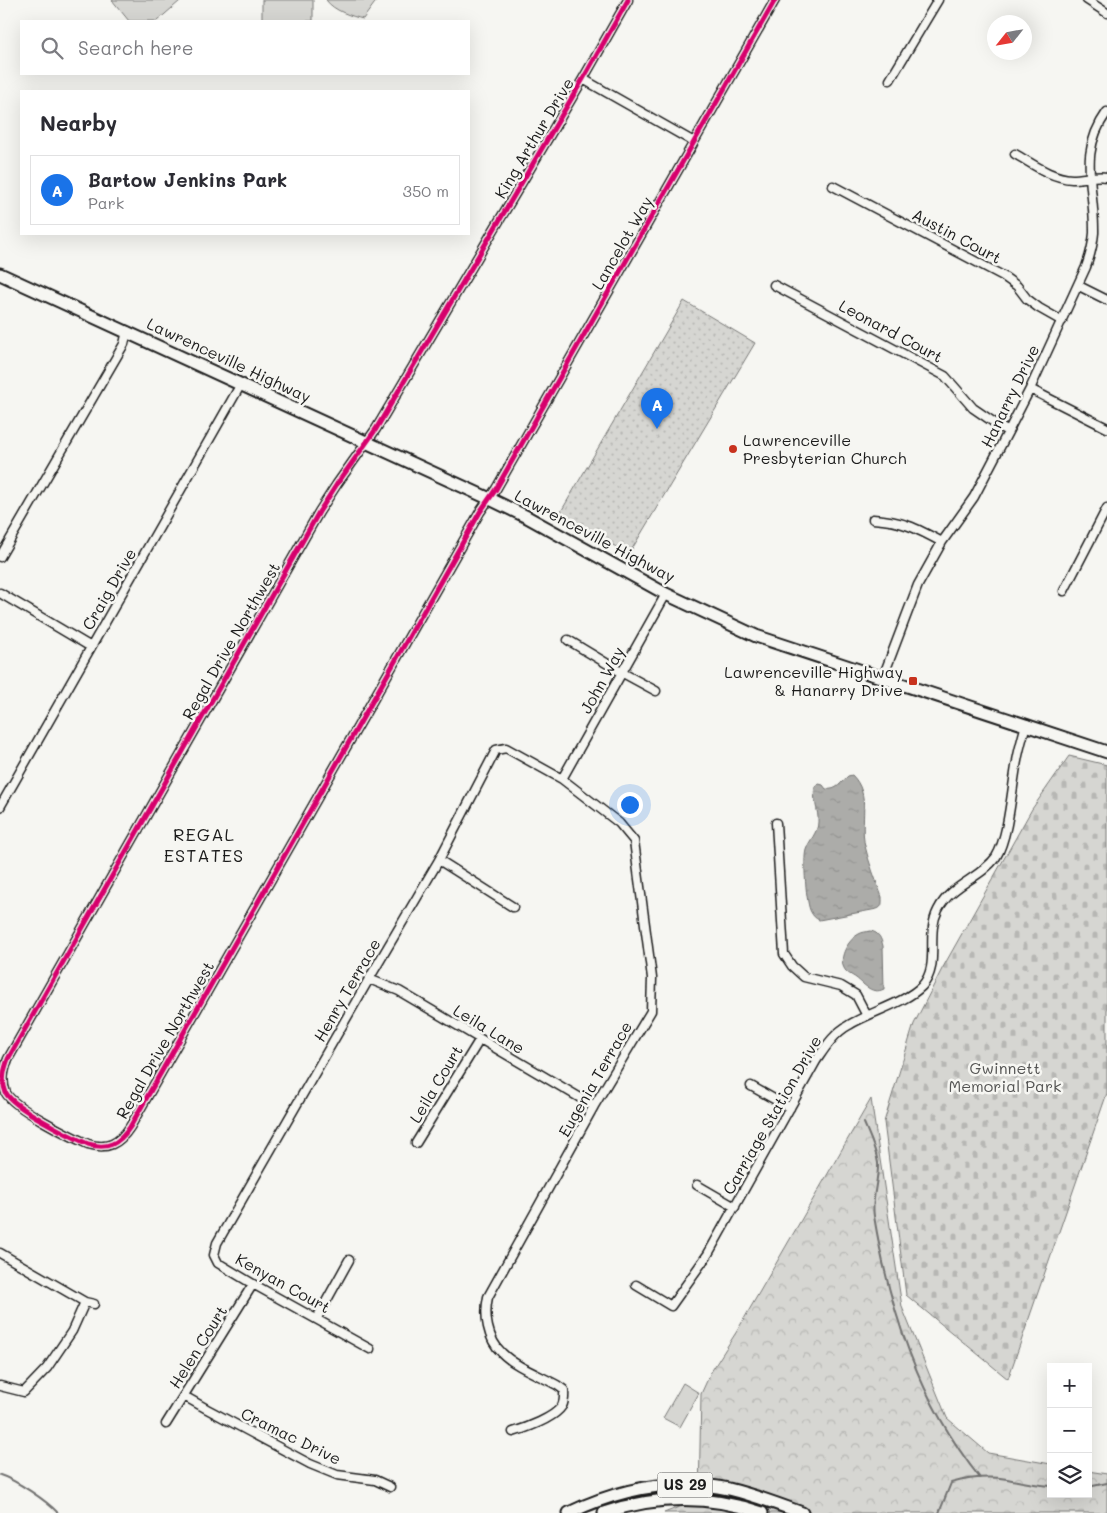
<!DOCTYPE html>
<meta charset="utf-8">
<style>
:root{--surface:#fff;--page:#f7f7f7;--text:#2b2b33;--muted:#7c7c81;--line:#e1e1e2;--accent:#1a73e8}
body{margin:0;font-family:Mali,sans-serif;background:var(--page);color:var(--text)}
.controls{position:absolute;right:15px;bottom:15px;display:grid;overflow:hidden;border-radius:0px;box-shadow:0 5px 20px #0002}
.controls button{width:45px;height:45px;display:grid;place-items:center;padding:0;border:0;border-bottom:1px solid var(--line);background:var(--surface);color:var(--text);font:25px sans-serif}
.compass{position:absolute;left:987px;top:15px;width:45px;height:45px;border-radius:50%;background:var(--surface);box-shadow:0 5px 20px #0002;rotate:239deg}
.you{position:absolute;left:629px;top:804px;width:18px;height:18px;margin:-12px;border:4px solid #fff;border-radius:50%;background:#1a73e8;box-shadow:0 0 0 8px #1a73e833}
.badge{display:grid;place-items:center;width:32px;height:32px;border-radius:50%;background:var(--accent);color:#fff;font-size:16px;font-weight:700}
.pin{position:absolute;translate:-50% -41px;filter:drop-shadow(0 1px 2px #0008)}
.pin::after{content:'';position:absolute;top:26px;width:18px;height:15px;background:inherit;clip-path:polygon(0 0,100% 0,50% 100%)}
.list{margin:0;padding:0;list-style:none}
h2{display:flex;justify-content:space-between;align-items:center;height:65px;margin:0;padding:0 20px;font-size:21px}
h2 small{font-size:16px;font-weight:400;color:var(--muted)}
.list li{display:grid;grid-template-columns:32px 1fr auto;gap:15px;align-items:center;box-sizing:border-box;height:70px;margin:0 10px 10px;padding:0 10px;border:1px solid var(--line);border-radius:0px}
.list b{display:block;font-size:19px;white-space:nowrap}
.list p{margin:0;font-size:16px;white-space:nowrap;color:var(--muted)}
.list em{font-size:16px;font-style:normal;color:var(--muted)}
.icon{flex:none;width:28px;height:28px;fill:none;stroke:currentColor;stroke-width:2;stroke-linecap:round;stroke-linejoin:round}
.map{position:relative;flex:none;width:1107px;height:1513px;overflow:hidden}
.search{position:absolute;background:var(--surface);box-shadow:0 5px 20px #0002;left:20px;top:20px;width:450px;height:55px;display:flex;align-items:center;gap:12px;box-sizing:border-box;padding:0 18px;border-radius:0px;color:var(--muted);font-size:19px}
.panel{position:absolute;background:var(--surface);box-shadow:0 5px 20px #0002;left:20px;top:90px;width:450px;height:145px;border-radius:0px}
.map>svg:first-child{display:block}
</style>
<div class="map">
<svg width="1107" height="1513" viewBox="0 0 1107 1513">
<defs>
<pattern id="grass-dots" width="8" height="8" patternUnits="userSpaceOnUse" patternTransform="scale(1.25)"><rect width="8" height="8" fill="#d6d6d2"/><path d="M2 2h.1M6 6h.1" fill="none" stroke="#b7b7b4" stroke-width="1.8" stroke-linecap="round"/></pattern>
<pattern id="forest-crowns" width="20" height="18" patternUnits="userSpaceOnUse" patternTransform="scale(1.25)"><rect width="20" height="18" fill="#d6d6d2"/><path d="M2 6a3 3 0 1 1 6 0M12 15a3 3 0 1 1 6 0" fill="none" stroke="#b7b7b4"/></pattern>
<pattern id="cemetery-stones" width="16" height="16" patternUnits="userSpaceOnUse" patternTransform="scale(1.25)"><rect width="16" height="16" fill="#d6d6d2"/><path d="M2 7V4a2 2 0 0 1 4 0v3zM10 15v-3a2 2 0 0 1 4 0v3z" fill="#b7b7b4"/></pattern>
<pattern id="water-ripples" width="26" height="14" patternUnits="userSpaceOnUse" patternTransform="scale(1.25)"><rect width="26" height="14" fill="#acaca9"/><path d="M2 4q2-2 4 0t4 0M15 11q2-2 4 0t4 0" fill="none" stroke="#939391"/></pattern>
</defs>
<rect width="100%" height="100%" fill="#f6f6f2"/>
<filter id="ink" filterUnits="userSpaceOnUse"><feTurbulence type="fractalNoise" baseFrequency=".02" numOctaves="2"/><feDisplacementMap in="SourceGraphic" scale="10" xChannelSelector="R" yChannelSelector="G"/><feConvolveMatrix kernelMatrix="1 2 1 2 8 2 1 2 1" color-interpolation-filters="sRGB"/></filter>
<g filter="url(#ink)">
<path fill="url(#grass-dots)" stroke="#797977" d="M684,301L755,343L629,554L559,515Z"/>
<path fill="url(#forest-crowns)" stroke="#797977" d="M871,1099L902,1307L947,1418L988,1453L1051,1464V1494H1088V1471L1107,1474V1513H664L699,1499L701,1394L711,1372L737,1331Z"/>
<path fill="url(#cemetery-stones)" stroke="#797977" d="M1069,756L1107,765V1093L1008,1379L906,1295L884,1122L914,1024L942,969L1032,809Z"/>
<path fill="#d6d6d2" stroke="#797977" d="M112,0H179L180,1L157,21H129Z
M262,0H313V21H262Z
M326,0H377L363,19C351,16 334,11 326,0Z
M683,1383L699,1393L680,1427L663,1418Z"/>
<path fill="url(#water-ripples)" stroke="#727271" d="M852,775C872,795 859,821 865,846C869,863 876,881 882,897C882,903 883,907 877,909L819,920C815,918 813,916 811,912C806,904 803,859 806,850C809,840 818,833 818,822C819,810 812,799 815,787L819,784L823,785L826,789C837,791 841,782 848,776Z
M871,931C879,933 881,938 883,946L884,989C872,995 865,985 856,978C852,975 846,973 844,968C838,957 849,939 859,934C862,932 866,932 871,931Z"/>
<g fill="none" stroke-linecap="round" stroke-linejoin="round">
<path stroke="#727271" stroke-width="2" d="M864,1123C869,1135 876,1149 878,1163C879,1180 871,1198 874,1216C890,1312 919,1401 980,1478
M0,1475C16,1480 47,1501 58,1513
M1088,1487L1107,1483
M939,1513L951,1483C969,1478 988,1476 1007,1479C1022,1482 1036,1485 1051,1486"/>
<g stroke="#1c1c1c" stroke-width="11">
<path id="minor" d="M628,0L583,79L376,429L337,484L319,512L8,1059C4,1070 1,1081 6,1093C14,1108 70,1136 88,1144C107,1150 119,1144 130,1127L480,512L496,489L775,0
M1087,0L1107,13
M583,79L694,142
M890,80L938,0
M1015,154C1033,164 1051,178 1072,179C1084,179 1095,175 1107,177
M833,186L1003,276L1017,286L1027,299L1039,308L1062,321
M774,285L945,376L973,408L1008,432
M1079,286L1107,300
M1030,389L1107,428
M873,519C903,521 916,528 942,542
M0,557L124,344L127,331
M1064,591L1107,508
M0,593L91,647
M568,640L621,672L656,691
M883,677L918,585L942,542L974,497L1008,432L1030,389L1086,267C1090,256 1093,244 1094,233C1095,187 1077,154 1107,112
M562,779L666,594
M0,807L241,384
M776,823L784,954L792,966L804,977L841,986L856,995L867,1016
M439,860L513,907
M369,979L399,991L594,1106
M751,1086L790,1108
M416,1143L480,1039
M697,1185L735,1207
M0,1253L85,1302L94,1304
M636,1285L671,1306L708,1254L816,1061C825,1048 834,1033 849,1025C870,1012 905,1003 922,986C941,965 925,935 938,910C951,884 980,879 996,857C1009,836 1012,786 1017,761C1019,749 1023,736 1026,724
M317,1318L349,1260
M370,1349L253,1284L218,1263L214,1255L217,1243L369,979L439,860L496,750L506,748L562,779L619,823L634,841L652,978L651,1011L594,1106L488,1297C484,1315 487,1339 502,1353C516,1367 539,1375 557,1385L564,1390C564,1396 565,1400 562,1406C554,1418 526,1428 513,1432
M0,1386L24,1392L47,1368L72,1331L85,1302
M184,1396L207,1409L310,1464L337,1475L375,1480L390,1487
M166,1424L253,1284"/>
</g>
<g stroke="#1c1c1c" stroke-width="15">
<path id="primary" d="M0,274L490,499L527,517L666,594L756,636L1107,752
M569,1513C619,1489 674,1478 729,1489C754,1495 778,1504 802,1513
M604,1513C655,1495 711,1495 762,1513"/>
</g>
<use href="#minor" stroke="#f6f6f2" stroke-width="8"/>
<use href="#primary" stroke="#f6f6f2" stroke-width="11"/>
<g stroke="#f6f6f2" stroke-width="8">
<path id="cycleway" d="M628,0L583,79L376,429L337,484L319,512L8,1059C4,1070 1,1081 6,1093C14,1108 70,1136 88,1144C107,1150 119,1144 130,1127L480,512L496,489L775,0"/>
</g>
<use href="#cycleway" stroke="#d6006c" stroke-width="5"/>
</g>
</g>
<g fill="#c8321e" stroke="#f6f6f2" stroke-width="2">
<circle cx="733" cy="449" r="5"/>
<rect x="908" y="676" width="10" height="10" rx="2.5"/>
</g>
<g text-anchor="middle" stroke-width="5" stroke-linejoin="round" paint-order="stroke">
<rect fill="#f6f6f2" stroke="#5d5d5c" stroke-width="1" x="657.5" y="1472.5" width="55" height="25" rx="4"/>
<g font-size="15" font-weight="bold" fill="#1c1c1c">
<text x="685" y="1490">US 29</text>
</g>
<g font-size="16" fill="#1c1c1c" stroke="#f6f6f2">
<text transform="translate(534 138) rotate(-59)" y="6">King Arthur Drive</text>
<text transform="translate(957 236) rotate(28)" y="6">Austin Court</text>
<text transform="translate(622 243) rotate(-60)" y="6">Lancelot Way</text>
<text transform="translate(891 331) rotate(28)" y="6">Leonard Court</text>
<text transform="translate(229 360) rotate(25)" y="6">Lawrenceville Highway</text>
<text transform="translate(1010 396) rotate(-64)" y="6">Hanarry Drive</text>
<text transform="translate(595 536) rotate(28)" y="6">Lawrenceville Highway</text>
<text transform="translate(109 589) rotate(-60)" y="6">Craig Drive</text>
<text transform="translate(231 641) rotate(-60)" y="6">Regal Drive Northwest</text>
<text transform="translate(602 680) rotate(-61)" y="6">John Way</text>
<text transform="translate(347 990) rotate(-60)" y="6">Henry Terrace</text>
<text transform="translate(489 1029) rotate(31)" y="6">Leila Lane</text>
<text transform="translate(165 1040) rotate(-60)" y="6">Regal Drive Northwest</text>
<text transform="translate(595 1079) rotate(-60)" y="6">Eugenia Terrace</text>
<text transform="translate(436 1084) rotate(-59)" y="6">Leila Court</text>
<text transform="translate(772 1115) rotate(-60)" y="6">Carriage Station Drive</text>
<text transform="translate(283 1283) rotate(29)" y="6">Kenyan Court</text>
<text transform="translate(198 1347) rotate(-58)" y="6">Helen Court</text>
<text transform="translate(291 1436) rotate(26)" y="6">Cramac Drive</text>
</g>
<g font-size="16" fill="#1c1c1c" stroke="#f6f6f2" text-anchor="start">
<text x="743" y="446">Lawrenceville<tspan x="743" dy="18">Presbyterian Church</tspan></text>
<text x="903" y="678" text-anchor="end">Lawrenceville Highway<tspan x="903" dy="18">&amp; Hanarry Drive</tspan></text>
</g>
<g font-size="16" fill="#545453" stroke="#f6f6f2">
<text x="1005" y="1074">Gwinnett<tspan x="1005" dy="18">Memorial Park</tspan></text>
</g>
<g font-size="18" letter-spacing="1" fill="#1c1c1c" stroke="#f6f6f2">
<text x="204" y="841">REGAL<tspan x="204" dy="21">ESTATES</tspan></text>
</g>
</g>
</svg>
<div class="controls">
<button>+</button>
<button>−</button>
<button><svg class="icon" aria-label="layers" viewBox="0 0 24 24"><path d="M12 4l9 5-9 5-9-5zM3 14l9 5 9-5"/></svg></button>
</div>
<svg class="compass" viewBox="-18 -18 36 36"><path d="M0-13l5 13h-10z" fill="#e53935"/><path d="M0 13l5-13h-10z" fill="#7c7c81"/></svg>
<div class="you"></div>
<div class="pin badge" style="left:657px;top:429px">A</div>
<div class="search"><svg class="icon" aria-label="search" viewBox="0 0 24 24"><circle cx="10" cy="10" r="6"/><path d="M15 15l6 6"/></svg>Search here</div>
<section class="panel">
<h2>Nearby<small></small></h2>
<ul class="list">
<li><span class="badge">A</span><div><b>Bartow Jenkins Park</b><p>Park</p></div><em>350 m</em></li>
</ul>
</section>
</div>
